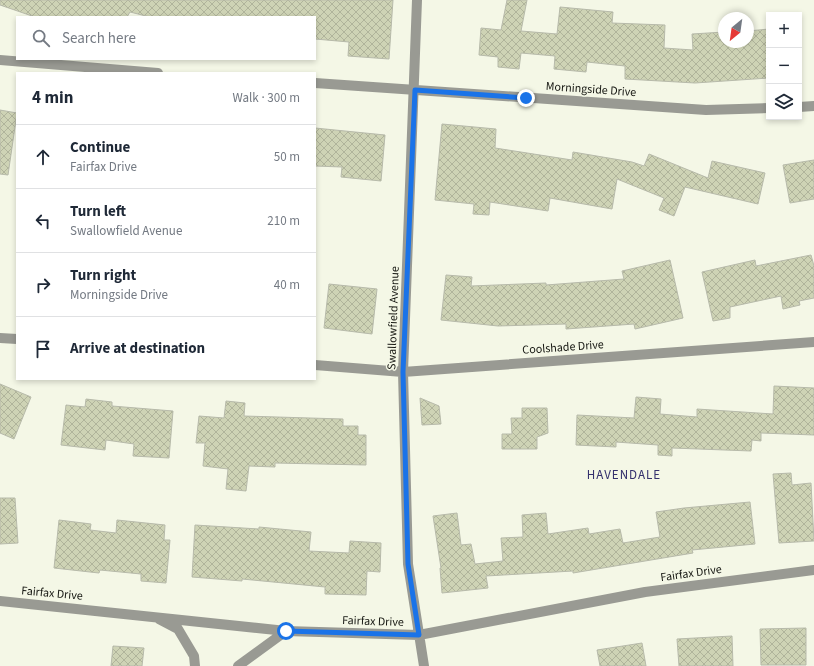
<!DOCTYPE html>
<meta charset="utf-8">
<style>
:root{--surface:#fff;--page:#f2f2f3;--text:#1f2937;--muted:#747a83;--line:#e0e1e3}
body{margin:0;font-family:"Source Sans 3",sans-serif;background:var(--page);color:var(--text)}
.controls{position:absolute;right:12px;top:12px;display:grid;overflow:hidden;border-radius:0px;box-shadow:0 2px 6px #0003}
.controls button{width:36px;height:36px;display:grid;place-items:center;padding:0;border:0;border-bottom:1px solid var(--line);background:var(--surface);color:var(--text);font:20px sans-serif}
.compass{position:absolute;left:718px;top:12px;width:36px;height:36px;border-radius:50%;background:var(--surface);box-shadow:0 2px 6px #0003;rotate:209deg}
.stop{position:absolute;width:12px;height:12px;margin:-9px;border:3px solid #1a73e8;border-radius:50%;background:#fff}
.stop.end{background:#1a73e8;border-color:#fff;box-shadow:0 1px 4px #0008}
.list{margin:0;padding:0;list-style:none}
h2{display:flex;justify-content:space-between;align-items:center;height:52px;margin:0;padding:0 16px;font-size:17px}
h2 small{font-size:13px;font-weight:400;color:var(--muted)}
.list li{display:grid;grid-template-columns:26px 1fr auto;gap:12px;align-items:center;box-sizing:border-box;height:64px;padding:0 16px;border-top:1px solid var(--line)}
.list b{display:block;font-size:15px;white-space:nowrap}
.list p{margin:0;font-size:13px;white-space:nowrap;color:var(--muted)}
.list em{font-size:13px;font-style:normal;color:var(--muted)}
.icon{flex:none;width:22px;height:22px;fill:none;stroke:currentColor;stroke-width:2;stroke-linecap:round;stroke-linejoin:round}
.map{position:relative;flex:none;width:814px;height:666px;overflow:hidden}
.search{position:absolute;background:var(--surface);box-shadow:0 2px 6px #0003;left:16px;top:16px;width:300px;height:44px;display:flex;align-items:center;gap:10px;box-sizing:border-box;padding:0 14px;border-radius:0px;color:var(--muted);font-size:15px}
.panel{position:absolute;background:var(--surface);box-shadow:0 2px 6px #0003;left:16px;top:72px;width:300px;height:308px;border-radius:0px}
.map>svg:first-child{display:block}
</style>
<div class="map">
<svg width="814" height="666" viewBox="0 0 814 666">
<defs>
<pattern id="building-cross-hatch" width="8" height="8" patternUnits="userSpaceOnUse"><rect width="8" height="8" fill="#ced3b5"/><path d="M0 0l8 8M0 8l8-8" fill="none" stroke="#b0b49b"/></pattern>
</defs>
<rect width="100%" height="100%" fill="#f4f7e6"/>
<path fill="url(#building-cross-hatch)" stroke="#b7baaa" d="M0,0H393L389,59L348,56L349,42L315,39V17H150L130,12L127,17H35L0,5Z
M507,0H527L521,31L557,34L560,7L613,12L612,23L665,25L664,48L693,50L692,34L724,32V42H748V31L769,29V78L695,83L625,79V66L587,62L586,72L554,69L555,56L521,53L519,69L498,67V57L479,55L481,28L501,30Z
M0,110L17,113L8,175L0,174Z
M442,124L496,129L495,148L572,160L573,152L632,162L644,166L649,154L708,178L712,161L765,173L758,204L685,187L674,216L659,210L664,198L617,179L612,209L550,198L548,211L490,202L489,215L473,214L474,204L435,200Z
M315,128L385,135L381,181L341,177L342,167L315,166Z
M814,160V199L790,203L783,165Z
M811,255L814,266V298L799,301L800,305L783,309L781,296L730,307V318L713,321L702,272L755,260L756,266Z
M670,260L683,318L635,329L634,324L566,329V324L498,326L441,320L446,275L472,277L471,286L546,283V285L624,279L622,271Z
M329,284L377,289L372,334L324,328Z
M0,384L31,397L14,439L0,433Z
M774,386L814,388V435L761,433V441L752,440L751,451L672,448V456L658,455V445L616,442V447L576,445L577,415L634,418L636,397L661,399L660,414L697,417V409L773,414Z
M420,398L439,406L441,424L422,425Z
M86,399L112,402V406L173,411L169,458L133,456L134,444L106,440L105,450L61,445L66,405L85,407Z
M226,401L245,403L244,416L343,419V426H358V435H366V465L275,463V467L249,466L246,491L226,489L228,469L203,466L205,443H196L199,416L224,418Z
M522,408H547L548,433L537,437V449H502V434H512L511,418H522Z
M791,473L792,485L811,483L814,541L779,543L773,474Z
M0,498H15L18,543L0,544Z
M750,502L755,544L692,550L693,553L573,573V571L486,576L488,588L442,593L440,568H441L433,516L457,513L461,545L471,544L475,564L503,561L501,538L523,537L522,515L546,513L548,534L588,528L589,534L620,529L623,543L660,537L656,512L684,508Z
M59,520L91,524L90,530L116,533L117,520L165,525L164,540H170L166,583L141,581V574L100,570L99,573L54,568Z
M195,525L259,529V527L311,532L309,551L349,553L350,541L381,543L380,572L367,571L366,595L325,594V587L242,579V581L192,577Z
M806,628V665H761L760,629Z
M732,636L733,666H679L677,639Z
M642,643L646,666H600L597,650Z
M113,646L144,648L142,666H111Z"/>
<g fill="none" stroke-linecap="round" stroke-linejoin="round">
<path stroke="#999a93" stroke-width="10" d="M417,0L403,372L408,564L424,666
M0,60L158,73
M315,83L706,110L769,108
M799,107L814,106
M0,338L17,339
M315,365L403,372L814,342
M0,601L286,631L419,635L645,592L814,570
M159,619L178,629L194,656L195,666
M238,666L286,631"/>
</g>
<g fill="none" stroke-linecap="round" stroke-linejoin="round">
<path stroke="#1a73e8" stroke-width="5" d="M286,631L419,635L408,564L403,372L415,90L526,98"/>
</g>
<g text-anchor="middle" stroke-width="3" stroke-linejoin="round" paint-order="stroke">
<g font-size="12" fill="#141510" stroke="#f4f7e6">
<text transform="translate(591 89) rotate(4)" y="4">Morningside Drive</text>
<text transform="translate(393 318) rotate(-88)" y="4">Swallowfield Avenue</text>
<text transform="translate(563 347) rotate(-4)" y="4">Coolshade Drive</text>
<text transform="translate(691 573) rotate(-8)" y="4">Fairfax Drive</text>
<text transform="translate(52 593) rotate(5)" y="4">Fairfax Drive</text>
<text transform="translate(373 621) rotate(2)" y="4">Fairfax Drive</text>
</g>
<g font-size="13" letter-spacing="1" fill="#34316d" stroke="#f4f7e6">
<text x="624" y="479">HAVENDALE</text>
</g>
</g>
</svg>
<div class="controls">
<button>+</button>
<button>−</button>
<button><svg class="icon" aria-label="layers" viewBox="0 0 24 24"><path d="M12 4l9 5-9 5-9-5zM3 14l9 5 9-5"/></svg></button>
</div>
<svg class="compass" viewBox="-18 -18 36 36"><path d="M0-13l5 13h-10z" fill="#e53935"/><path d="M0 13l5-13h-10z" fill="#747a83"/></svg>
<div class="stop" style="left:286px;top:631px"></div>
<div class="stop end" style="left:526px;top:98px"></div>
<div class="search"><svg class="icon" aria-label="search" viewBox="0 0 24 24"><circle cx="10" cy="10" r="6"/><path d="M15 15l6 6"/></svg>Search here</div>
<section class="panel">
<h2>4 min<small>Walk · 300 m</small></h2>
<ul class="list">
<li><svg class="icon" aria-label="ahead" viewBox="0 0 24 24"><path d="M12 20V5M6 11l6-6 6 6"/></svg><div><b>Continue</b><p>Fairfax Drive</p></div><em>50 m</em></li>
<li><svg class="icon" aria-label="left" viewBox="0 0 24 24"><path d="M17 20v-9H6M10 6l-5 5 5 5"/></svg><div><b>Turn left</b><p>Swallowfield Avenue</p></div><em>210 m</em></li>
<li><svg class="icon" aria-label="right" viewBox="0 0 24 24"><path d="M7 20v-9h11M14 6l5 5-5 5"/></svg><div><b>Turn right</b><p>Morningside Drive</p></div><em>40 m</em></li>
<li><svg class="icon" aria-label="arrive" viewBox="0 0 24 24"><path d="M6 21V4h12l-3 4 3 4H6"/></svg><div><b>Arrive at destination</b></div></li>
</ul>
</section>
</div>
